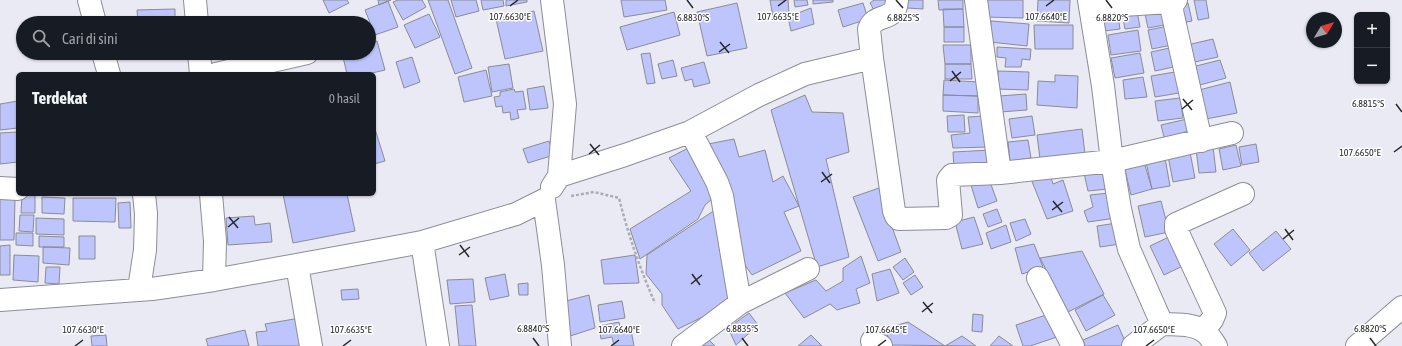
<!DOCTYPE html>
<html lang="id">
<meta charset="utf-8">
<style>
:root{--surface:#171b24;--page:#242831;--text:#f1f3f6;--muted:#9ea1a6;--line:#363941}
body{margin:0;font-family:"Asap Condensed",sans-serif;background:var(--page);color:var(--text)}
.controls{position:absolute;right:12px;top:12px;display:grid;overflow:hidden;border-radius:6px;box-shadow:0 1px 3px #0004}
.controls button{width:36px;height:36px;display:grid;place-items:center;padding:0;border:0;border-bottom:1px solid var(--line);background:var(--surface);color:var(--text);font:20px sans-serif}
.compass{position:absolute;left:1306px;top:12px;width:36px;height:36px;border-radius:50%;background:var(--surface);box-shadow:0 1px 3px #0004;rotate:52deg}
.list{margin:0;padding:0;list-style:none}
h2{display:flex;justify-content:space-between;align-items:center;height:52px;margin:0;padding:0 16px;font-size:17px}
h2 small{font-size:13px;font-weight:400;color:var(--muted)}
.icon{flex:none;width:22px;height:22px;fill:none;stroke:currentColor;stroke-width:2;stroke-linecap:round;stroke-linejoin:round}
.map{position:relative;flex:none;width:1402px;height:346px;overflow:hidden}
.search{position:absolute;background:var(--surface);box-shadow:0 1px 3px #0004;left:16px;top:16px;width:360px;height:44px;display:flex;align-items:center;gap:10px;box-sizing:border-box;padding:0 14px;border-radius:22px;color:var(--muted);font-size:15px}
.panel{position:absolute;background:var(--surface);box-shadow:0 1px 3px #0004;left:16px;top:72px;width:360px;height:124px;border-radius:6px}
.map>svg:first-child{display:block}
</style>
<div class="map">
<svg width="1402" height="346" viewBox="0 0 1402 346">
<rect width="100%" height="100%" fill="#e9eaf4"/>
<path fill="#bdc5fc" stroke="#8a8c95" d="M323,0H347L349,3L329,13Z
M378,0H391L379,5Z
M398,0H422L426,7L403,20L393,2Z
M428,0H448L472,68L455,74Z
M451,0H476L479,11L456,17Z
M481,0H503L504,6L483,10Z
M506,0H527V2L506,6Z
M621,0H665L667,10L624,17Z
M770,0H788L789,14L773,17Z
M794,0H807L808,5L795,7Z
M813,0H833V2L813,4Z
M874,0H891L875,12L870,3Z
M908,0H923V9L907,8Z
M938,0H963V9L939,10Z
M986,0H1023V18L985,17Z
M1038,0H1070L1069,23L1037,21Z
M1194,0H1206L1209,18L1198,20Z
M388,1L398,27L375,35L365,10Z
M737,3L747,48L707,56L697,12Z
M863,3L868,19L843,27L838,10Z
M1188,3L1192,21L1181,23L1177,5Z
M1160,6L1164,25L1148,28L1144,9Z
M811,8L814,24L791,31L788,17Z
M175,9V23H138L137,10Z
M943,9H963L964,27H944Z
M1117,10L1120,29L1104,31L1102,12Z
M534,11L543,51L505,59L496,19Z
M1137,11L1140,27L1125,29L1122,12Z
M674,12L680,35L627,50L620,27Z
M429,14L440,37L415,48L404,25Z
M991,21L1029,24L1027,46L990,42Z
M1034,25H1073V49H1035Z
M1168,26L1172,45L1152,49L1148,30Z
M944,27H964V42H944Z
M1138,30L1141,51L1111,55L1108,35Z
M1213,39L1218,57L1190,63L1187,45Z
M377,41L385,70L368,74H347L342,53H369V43Z
M943,45H971V64H945Z
M997,47L1031,49L1030,60L1022,59L1021,67H1005L1006,58L997,57Z
M1174,47L1178,66L1155,71L1151,52Z
M139,53H177V57L139,59Z
M238,53H274L240,63Z
M650,53L655,83L647,84L641,54Z
M1140,53L1144,73L1115,78L1111,58Z
M412,57L420,82L404,88L396,62Z
M673,60L677,76L662,79L658,64Z
M1220,60L1226,78L1196,86L1192,67Z
M704,62L710,83L694,87L692,79L685,81L681,68Z
M509,64L513,88L492,92L488,67Z
M945,64H971L972,79H945Z
M486,70L492,96L464,102L458,77Z
M998,71L1029,72L1028,90L997,89Z
M1175,72L1179,93L1155,97L1151,76Z
M1055,75L1078,76L1077,108L1037,105L1038,81L1055,82Z
M1143,77L1147,97L1125,99L1123,80Z
M944,80L979,82L978,96L943,95Z
M1230,82L1237,113L1206,119L1199,90Z
M544,86L548,108L530,110L527,89Z
M514,89L515,92L523,91L526,109L517,110L519,118L511,120L510,112L503,113L502,106L496,107L494,97L500,96V92Z
M1026,94L1027,110L1000,112L999,96Z
M805,95L812,112L843,113L849,152L826,159L849,257L817,267L771,110Z
M943,95L978,96V113L943,111Z
M1180,98L1183,118L1158,121L1155,101Z
M18,101V128L0,130V104Z
M964,115L965,132H948L947,116Z
M985,116L989,147L953,148L951,135L970,133L968,117Z
M1032,116L1035,135L1012,138L1009,119Z
M1187,119L1191,134L1165,141L1161,125Z
M374,126L385,161L374,164Z
M1082,129L1085,154L1040,159L1037,135Z
M18,132V162L0,164V133Z
M734,139L739,157L765,150L773,182L783,176L799,206L784,212L801,251L752,275L737,254L708,144Z
M1028,140L1031,158L1010,161L1008,142Z
M549,141L554,155L528,163L523,149Z
M1256,144L1259,162L1242,165L1239,147Z
M1236,145L1241,166L1223,170L1219,149Z
M692,146L712,199L705,205L698,219L640,259L630,229L691,191L669,158Z
M1213,147L1216,172L1199,173L1196,149Z
M991,150L992,167L954,169L953,152Z
M1190,152L1195,178L1173,182L1168,156Z
M1165,158L1170,186L1152,189L1146,162Z
M1144,162L1152,189L1131,195L1124,166Z
M1104,170L1108,189L1088,191L1084,173Z
M1050,174L1053,184L1063,180L1073,211L1047,219L1031,179Z
M989,179L997,201L978,208L971,185Z
M882,187L892,227L901,252L878,261L853,197Z
M1109,193L1116,218L1088,222L1084,211L1093,207L1090,195Z
M22,194L35,195V213H21Z
M77,194H120V195H77Z
M283,194H347L355,231L293,243Z
M0,197L15,198L14,240H0Z
M42,197L65,198L64,214L42,213Z
M73,198H116L115,222L73,221Z
M1161,201L1169,232L1145,237L1138,206Z
M130,202L131,228H119L118,203Z
M997,209L1002,222L988,227L983,214Z
M715,210L733,302L678,329L662,305V294L646,274L647,255Z
M20,215H34L33,232L19,231Z
M254,216L255,225L270,223L272,242L228,245L226,218Z
M974,217L983,244L962,249L955,222Z
M36,218L64,219V235L36,234Z
M1025,219L1031,234L1016,241L1010,223Z
M1117,223L1120,244L1100,247L1097,226Z
M1006,225L1011,242L991,249L986,233Z
M1233,229L1250,250L1231,266L1214,244Z
M1276,231L1291,249L1263,271L1249,253Z
M16,233H33V246L16,245Z
M1175,234L1189,263L1164,275L1150,246Z
M39,236L64,237V247H39Z
M79,236H95V259H79Z
M1034,244L1043,267L1022,274L1015,248Z
M10,245V275H0V246Z
M43,247L70,248L69,265L43,263Z
M1082,251L1104,294L1068,312L1040,258Z
M14,255L39,256L38,282L13,280Z
M635,255L639,283L604,284L601,260Z
M861,256L870,283L856,289L860,303L837,310L830,304L804,318L785,293L816,280L826,291L843,281V268Z
M905,258L914,272L903,280L893,267Z
M46,267H60L59,284L45,283Z
M890,269L899,293L877,301L872,274Z
M505,274L509,296L490,300L485,278Z
M915,275L923,287L911,295L903,283Z
M473,279L475,302L450,304L447,280Z
M528,283V295H519L518,284Z
M358,289L359,299L342,300L341,290Z
M589,295L595,328L564,338L562,302Z
M1103,295L1115,315L1086,331L1075,310Z
M622,301L625,318L600,322L598,305Z
M472,305L476,346H459L455,306Z
M749,313L758,325L736,345L728,328Z
M973,314L983,315L982,332L972,331Z
M1049,314L1057,337L1030,346H1023L1016,325Z
M300,318L306,346H258L256,332L267,331L265,324Z
M619,322L621,332L631,330L634,346H614L612,337L601,339L599,326Z
M908,322L945,346L962,336L976,346L888,345L887,328Z
M1118,325L1127,346H1085L1083,340Z
M245,330L249,346H208L206,339Z
M106,335L107,346H92L91,336Z
M811,335L822,346H798Z
M999,336L1013,346H990Z
M709,340L715,346H702Z"/>
<g fill="none" stroke-linecap="round" stroke-linejoin="round">
<g stroke="#8c8e97" stroke-width="24">
<path id="minor" d="M89,0L95,23
M195,0L197,23
M976,0L1000,173
M1170,2L1201,141
M1090,7L1170,2L1176,0
M103,53L109,74
M199,53L201,74
M872,58L891,190L894,211L896,216L899,219L946,218L951,215L948,180L952,175L1000,173L1112,161L1103,86L1089,0
M216,74L307,53
M559,176L625,155L690,132L759,95L805,74L872,58L869,29C875,12 896,23 897,0
M552,187L559,176L565,104L552,0
M0,188L18,189
M211,194L215,241L214,280
M544,200L553,265L560,346
M422,242L438,346
M297,265L311,346
M1038,278L1073,346
M139,289L145,250L146,214L144,194
M0,300L152,289L214,280L390,248L422,242L516,214L544,200
M740,303L808,269
M1162,324C1176,325 1195,323 1206,333C1210,336 1213,342 1216,346
M1203,330L1212,320L1215,313L1176,229V224L1243,194
M872,341L881,346
M683,346L740,303L722,196L717,182L696,142
M1133,346L1162,324L1129,249L1120,209L1112,161L1232,133
M1357,346L1402,307"/>
</g>
<path stroke="#abacb4" stroke-width="2.5" stroke-dasharray="3 2" stroke-linecap="butt" d="M571,196L594,192L619,198C628,234 640,269 655,303"/>
<use href="#minor" stroke="#fff" stroke-width="22"/>
</g>
<path fill="none" stroke="#27282b" stroke-width="1.5" d="M687,0L693,8M896,0L903,8M1106,0L1112,8M510,6L518,0M778,6L786,0M1046,6L1054,0M720,42L729,53M719,52L730,44M952,71L960,82M950,81L961,72M1183,99L1192,110M1396,104L1402,112M1182,109L1193,100M590,144L599,155M1394,152L1402,146M589,154L600,145M822,172L830,183M821,182L832,174M1053,201L1062,212M1052,210L1063,202M229,217L238,228M228,227L239,218M1285,229L1293,240M1283,239L1294,230M460,245L469,257M459,255L470,247M692,274L700,285M691,284L702,275M923,302L932,313M922,312L933,303M533,338L539,346M742,338L748,346M1370,338L1376,346M75,346L83,340M343,346L351,340M611,346L619,340M878,346L886,340M1146,346L1154,340"/>
<g font-size="10" text-anchor="middle" fill="#27282b" stroke="#fff" stroke-width="3" stroke-linejoin="round" paint-order="stroke">
<text x="510" y="20">107.6630°E</text>
<text x="778" y="20">107.6635°E</text>
<text x="1046" y="20">107.6640°E</text>
<text x="693" y="21">6.8830°S</text>
<text x="903" y="21">6.8825°S</text>
<text x="1112" y="21">6.8820°S</text>
<text x="1368" y="107">6.8815°S</text>
<text x="1360" y="156">107.6650°E</text>
<text x="533" y="332">6.8840°S</text>
<text x="742" y="332">6.8835°S</text>
<text x="1370" y="332">6.8820°S</text>
<text x="83" y="333">107.6630°E</text>
<text x="351" y="333">107.6635°E</text>
<text x="619" y="333">107.6640°E</text>
<text x="886" y="333">107.6645°E</text>
<text x="1154" y="333">107.6650°E</text>
</g>
</svg>
<div class="controls">
<button>+</button>
<button>−</button>
</div>
<svg class="compass" viewBox="-18 -18 36 36"><path d="M0-13l5 13h-10z" fill="#e53935"/><path d="M0 13l5-13h-10z" fill="#9ea1a6"/></svg>
<div class="search"><svg class="icon" aria-label="search" viewBox="0 0 24 24"><circle cx="10" cy="10" r="6"/><path d="M15 15l6 6"/></svg>Cari di sini</div>
<section class="panel">
<h2>Terdekat<small>0 hasil</small></h2>
<ul class="list">
</ul>
</section>
</div>
